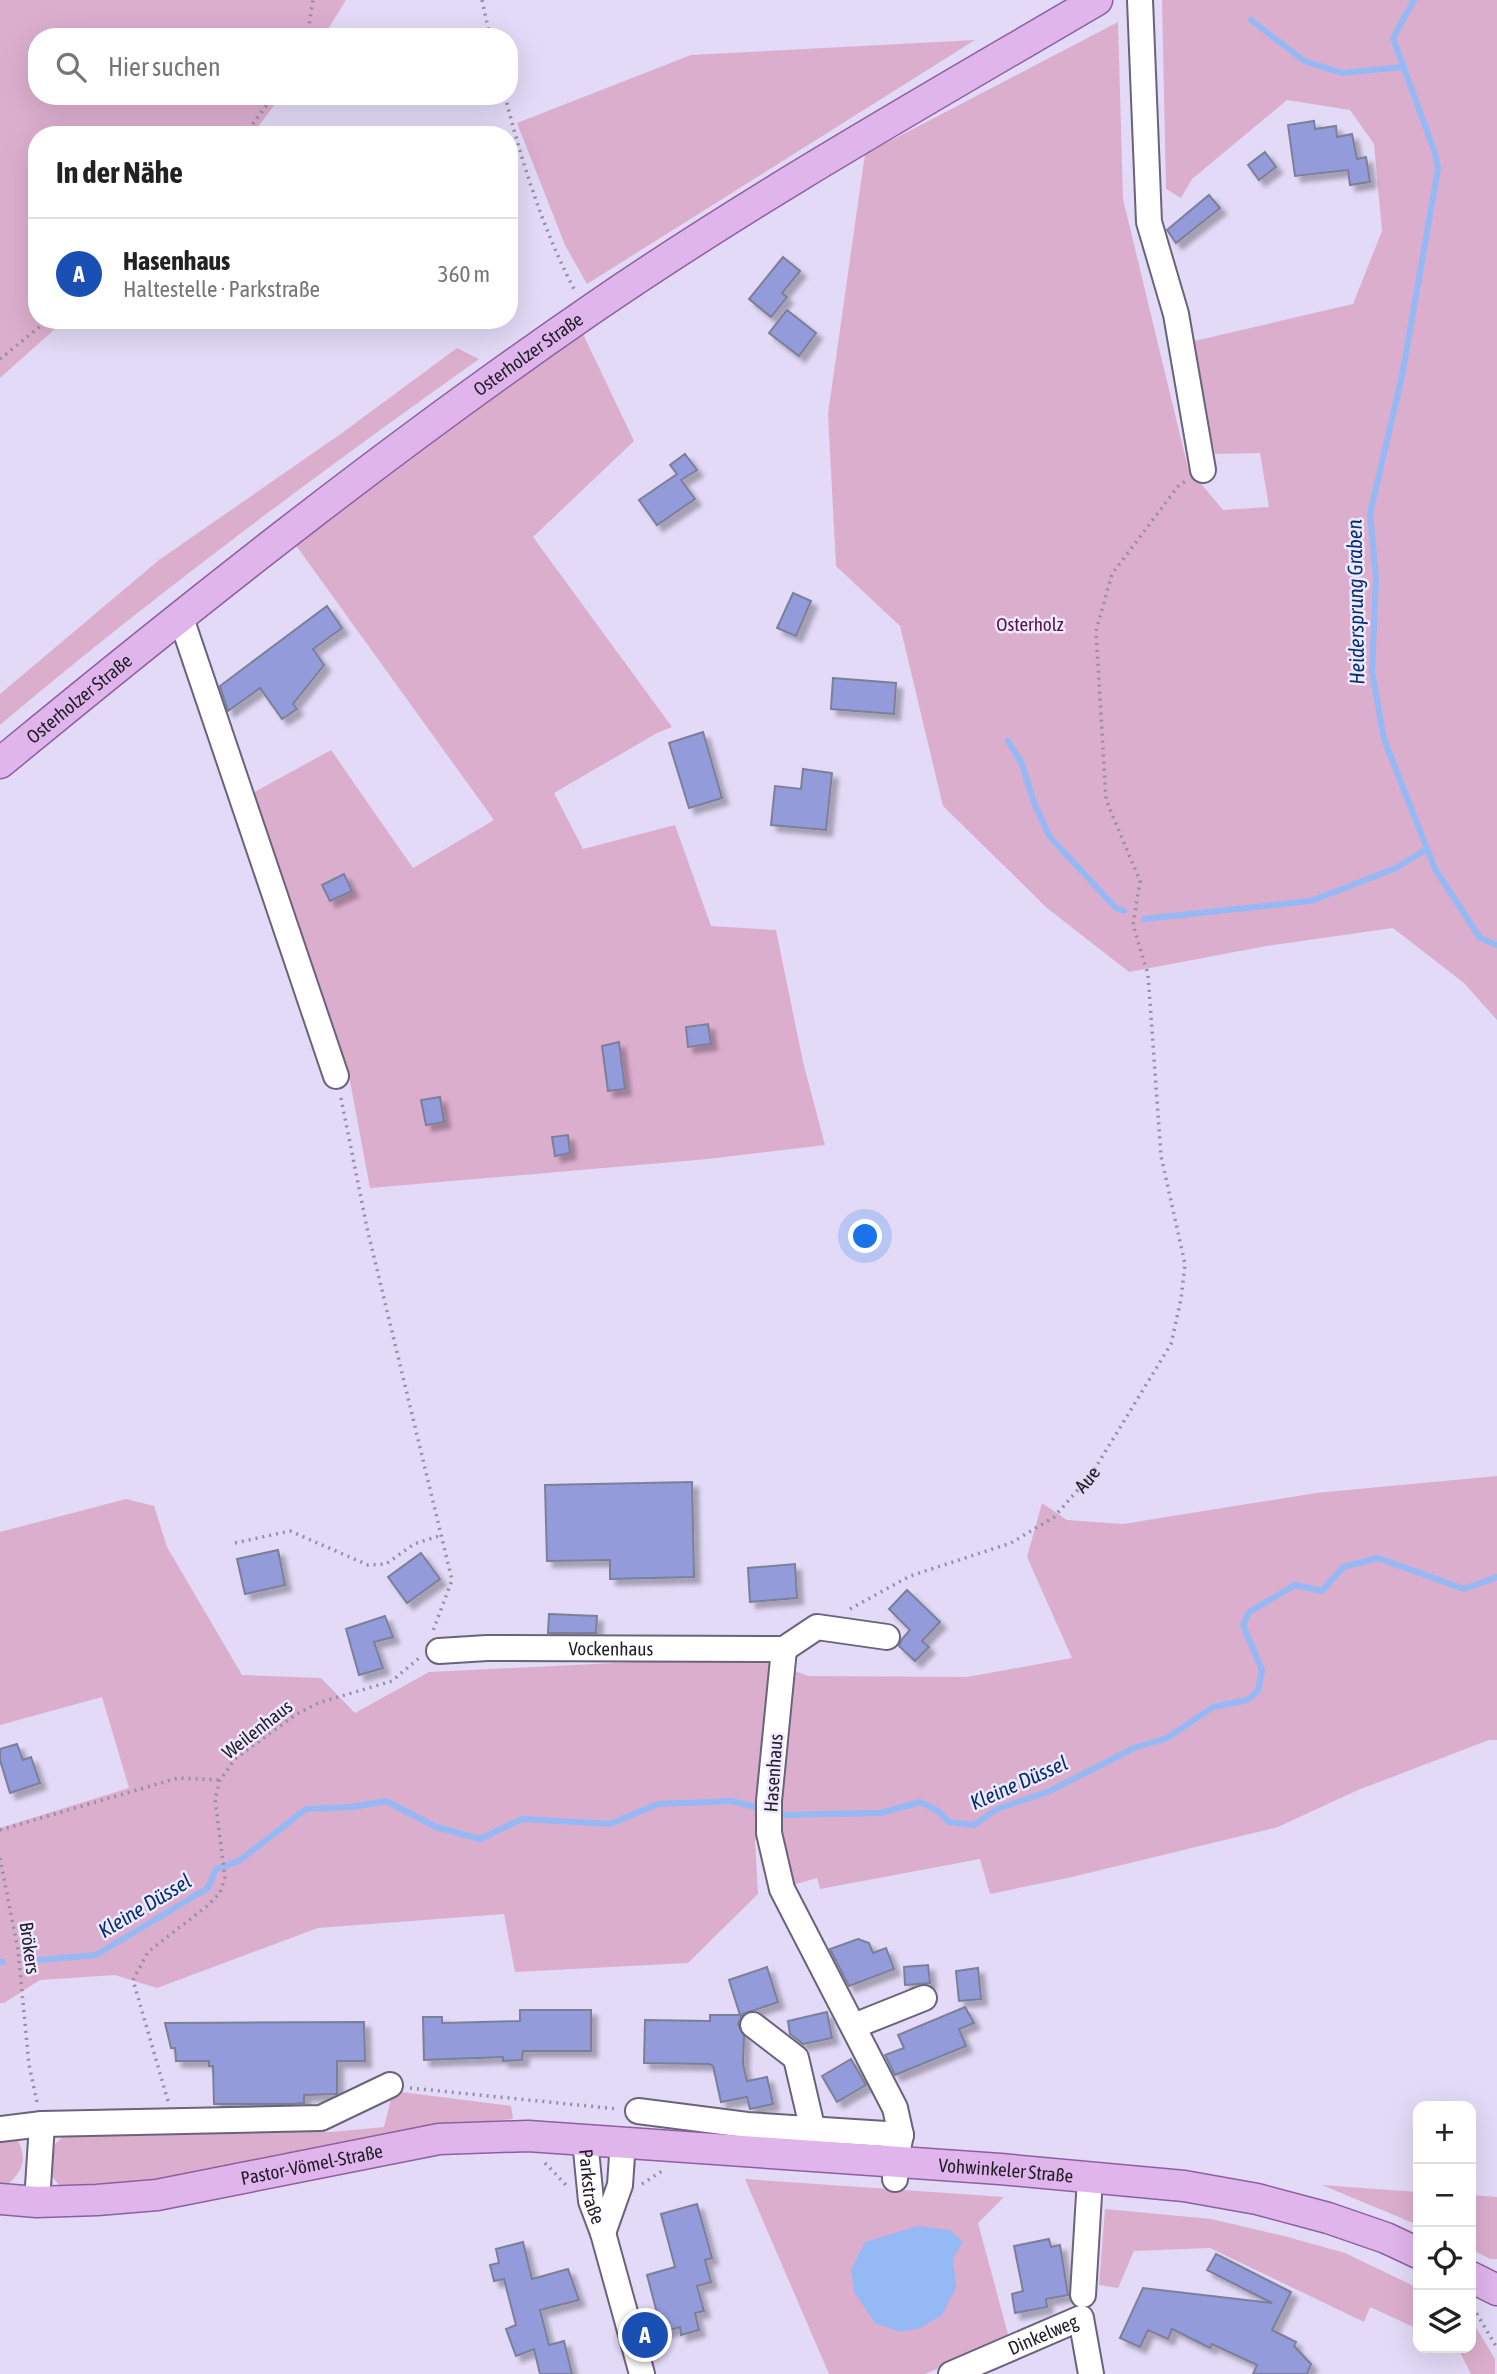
<!DOCTYPE html>
<html lang="de">
<meta charset="utf-8">
<style>
:root{--surface:#fff;--page:#f2f2f2;--text:#222;--muted:#767676;--line:#e0e0e0;--accent:#357d82}
body{margin:0;font-family:"Asap Condensed",sans-serif;background:var(--page);color:var(--text)}
.controls{position:absolute;right:21px;bottom:21px;display:grid;overflow:hidden;border-radius:14px;box-shadow:0 7px 28px #0002}
.controls button{width:63px;height:63px;display:grid;place-items:center;padding:0;border:0;border-bottom:2px solid var(--line);background:var(--surface);color:var(--text);font:35px sans-serif}
.you{position:absolute;left:866px;top:1237px;width:24px;height:24px;margin:-18px;border:5px solid #fff;border-radius:50%;background:#1a73e8;box-shadow:0 0 0 10px #1a73e833}
.badge{display:grid;place-items:center;width:46px;height:46px;border-radius:50%;background:var(--accent);color:#fff;font-size:23px;font-weight:700}
.pin{position:absolute;translate:-50% -50%;border:4px solid #fff;box-shadow:0 2px 7px #0006}
.list{margin:0;padding:0;list-style:none}
h2{display:flex;justify-content:space-between;align-items:center;height:91px;margin:0;padding:0 28px;font-size:30px}
h2 small{font-size:23px;font-weight:400;color:var(--muted)}
.list li{display:grid;grid-template-columns:46px 1fr auto;gap:21px;align-items:center;box-sizing:border-box;height:112px;padding:0 28px;border-top:2px solid var(--line)}
.list b{display:block;font-size:26px;white-space:nowrap}
.list p{margin:0;font-size:23px;white-space:nowrap;color:var(--muted)}
.list em{font-size:23px;font-style:normal;color:var(--muted)}
.icon{flex:none;width:38px;height:38px;fill:none;stroke:currentColor;stroke-width:2;stroke-linecap:round;stroke-linejoin:round}
.map{position:relative;flex:none;width:1497px;height:2374px;overflow:hidden}
.search{position:absolute;background:var(--surface);box-shadow:0 7px 28px #0002;left:28px;top:28px;width:490px;height:77px;display:flex;align-items:center;gap:18px;box-sizing:border-box;padding:0 24px;border-radius:28px;color:var(--muted);font-size:26px}
.panel{position:absolute;background:var(--surface);box-shadow:0 7px 28px #0002;left:28px;top:126px;width:490px;height:203px;border-radius:28px}
.map>svg:first-child{display:block}
</style>
<div class="map">
<svg width="1497" height="2374" viewBox="0 0 1497 2374">
<defs>
<filter id="shadow"><feDropShadow dx="6" dy="6" stdDeviation="2" flood-color="#0004"/></filter>
</defs>
<rect width="100%" height="100%" fill="#e2daf6"/>
<path fill="#dcaece" d="M0,0H346L323,37H37V96H281L252,135H37V320H65L0,378Z
M1162,0H1497V1020L1464,983L1393,928L1266,946L1129,972L1047,908L943,806L900,626L836,566L828,414L865,154L1118,22L1123,199L1188,468L1223,510L1269,507L1260,453L1215,454L1190,342L1353,304L1382,231L1374,144L1350,110L1287,100L1192,179L1181,198L1166,189Z
M975,40L587,284L565,245L517,123L691,55Z
M582,332L634,441L533,537L672,727L657,733L554,793L583,849L675,825L711,926L776,930L803,1062L825,1145L708,1159L370,1188L350,1081L251,794L331,750L413,868L494,820L295,544Z
M457,348L479,359C316,475 154,595 0,725V694L159,560L342,433Z
M1497,1476V1740H1489L1358,1790L1278,1827L1072,1877L990,1894L980,1859L820,1889L817,1878L789,1886L776,1839L755,1840L758,1894L688,1963L515,1972L504,1914L318,1928L157,1988L115,1975L40,1980L4,2003H0V1828L129,1788L102,1697L0,1725V1532L126,1499L154,1506L167,1547L242,1675L321,1678L355,1713L429,1672L756,1656L808,1676L967,1677L1072,1658L1027,1557L1042,1503L1067,1520L1123,1524L1316,1493Z
M393,2091L511,2106L513,2119L433,2126L177,2176L63,2190L47,2170L49,2149L71,2130L332,2132L384,2127Z
M16,2137C28,2158 24,2170 7,2185H0V2138Z
M745,2179L1004,2197L978,2223L1009,2338L925,2374H829Z
M1322,2185L1418,2192V2225Z
M1471,2195L1497,2197V2259H1490L1471,2249Z
M1105,2209L1211,2219L1284,2236L1345,2253L1418,2288V2329L1370,2307L1364,2322L1210,2248L1134,2251L1118,2288L1099,2285Z
M1471,2319L1495,2359V2374H1471L1458,2348H1471Z"/>
<path fill="#94b9f5" d="M918,2226L950,2230L963,2242L953,2258L956,2287L942,2315L920,2328L900,2332L875,2323L854,2292L851,2270L865,2242Z"/>
<g fill="none" stroke-linecap="round" stroke-linejoin="round">
<path stroke="#94b9f5" stroke-width="6" d="M1414,0L1393,38L1435,153L1438,169L1402,376L1370,514L1376,578L1372,671L1384,739L1435,869L1480,938L1497,945
M1251,20L1304,61L1342,73L1404,67
M1008,741L1022,764L1034,803L1050,837L1116,908L1124,911
M1144,919L1311,901L1396,868L1427,849
M776,1813L785,1815L881,1813L920,1802L938,1811L949,1822L974,1825L997,1809L1050,1791L1134,1748L1167,1738L1213,1707L1247,1700L1258,1691L1262,1670L1243,1625L1249,1612L1295,1585L1322,1591L1343,1567L1378,1558L1464,1589L1497,1577
M27,1961L96,1955L208,1888L216,1869L239,1861L306,1809L352,1807L386,1801L436,1827L480,1839L522,1819L610,1824L658,1804L732,1801L762,1809
M0,1962H3"/>
</g>
<path fill="#939bdb" stroke="#7c7f99" stroke-width="2" filter="url(#shadow)" d="M1314,121L1315,129L1336,126L1337,137L1352,134L1357,159L1366,157L1370,182L1350,185L1348,170L1295,176L1288,125Z
M1265,152L1276,167L1259,180L1248,165Z
M1209,195L1220,208L1176,243L1167,230Z
M783,257L800,271L782,293L787,297L771,317L749,299Z
M787,310L816,333L799,356L769,333Z
M685,454L697,470L681,480L695,499L657,525L639,500L677,474L670,465Z
M793,593L811,601L796,636L777,628Z
M327,606L342,628L313,649L324,665L293,704L297,709L282,719L260,688L228,711L220,686Z
M833,678L896,683L894,714L831,709Z
M703,732L722,798L689,808L669,743Z
M803,769L832,773L826,830L771,825L775,786L801,789Z
M344,874L352,891L330,901L322,885Z
M708,1024L711,1044L688,1047L686,1027Z
M619,1042L625,1089L608,1091L602,1046Z
M440,1097L444,1122L426,1125L421,1100Z
M568,1135L570,1153L555,1156L552,1137Z
M692,1482L694,1577L610,1579V1560L547,1561L545,1485Z
M278,1550L285,1585L245,1594L237,1559Z
M421,1553L440,1579L407,1603L388,1577Z
M795,1564L797,1598L750,1602L748,1568Z
M907,1590L940,1622L922,1641L929,1647L915,1661L899,1646L902,1639L910,1630L889,1609Z
M549,1614L597,1616L596,1633H548Z
M385,1616L393,1637L374,1642L383,1668L359,1675L346,1629Z
M17,1744L23,1760L31,1757L40,1783L10,1793L0,1760V1749Z
M858,1939L869,1943L873,1953L886,1948L894,1969L849,1986L830,1949Z
M928,1965L930,1983L905,1985L904,1967Z
M767,1967L778,2002L740,2015L729,1980Z
M978,1968L981,1999L959,2001L956,1971Z
M965,2007L974,2023L959,2029L966,2046L895,2075L885,2055L904,2048L898,2035Z
M520,2010H591V2051H523L522,2060L503,2061V2057L424,2060L423,2017H442V2023L520,2021Z
M827,2012L832,2038L803,2044L790,2034L788,2021Z
M710,2015H742L738,2024L744,2036L743,2064L747,2081L767,2077L773,2104L750,2109L747,2097L721,2102L713,2066L709,2064L644,2063L645,2020L710,2021Z
M364,2022L365,2061H337V2094L304,2095V2103L289,2104H214L213,2066H209V2061H176L175,2048H171L165,2023Z
M851,2059L866,2085L837,2102L822,2076Z
M697,2204L712,2258L705,2260L711,2282L697,2286L704,2311L695,2313L699,2330L681,2335L680,2327L662,2332L647,2275L675,2267L661,2214Z
M1049,2239L1051,2247L1060,2245L1068,2295L1046,2299L1047,2307L1015,2313L1012,2294L1023,2291L1014,2246Z
M523,2242L532,2279L568,2269L579,2300L540,2310L549,2345L564,2341L572,2374H540L534,2349L516,2356L506,2329L516,2325L504,2279L494,2281L490,2265L499,2263L496,2249Z
M1216,2254L1291,2292L1272,2330L1296,2342L1294,2346L1311,2364L1307,2374H1253L1257,2365L1212,2344L1210,2348L1172,2329L1168,2339L1148,2330L1140,2347L1120,2338L1143,2288L1272,2303L1207,2270Z"/>
<g fill="none" stroke-linecap="round" stroke-linejoin="round">
<g stroke="#6a637b" stroke-width="28">
<g id="minor">
<path d="M1140,0L1149,222L1176,314L1203,470"/>
<path d="M180,615L336,1076"/>
<path d="M784,1649L769,1801V1833L782,1889L895,2108L901,2135L895,2162V2179"/>
<path d="M784,1649L817,1627L887,1637"/>
<path id="s2" d="M439,1651L487,1648L784,1649"/>
<path d="M753,2025L796,2058L813,2131"/>
<path d="M854,2026L924,1998"/>
<path d="M638,2111L747,2125L901,2135"/>
<path d="M0,2129L42,2124L321,2118L390,2085"/>
<path id="s3" d="M585,2140L591,2201L603,2233L642,2374"/>
<path d="M37,2202L42,2124"/>
<path d="M603,2233L620,2185L623,2141"/>
<path d="M1083,2295L1090,2178"/>
<path id="s4" d="M951,2374L1081,2318L1091,2374"/>
</g>
</g>
<g stroke="#8e5f9f" stroke-width="33">
<g id="major">
<path id="s5" d="M0,763C192,605 387,450 592,309C755,197 927,100 1097,0"/>
<path id="s6" d="M0,2199L37,2202L97,2200L157,2195L439,2139L528,2136L1000,2169L1184,2186L1257,2199L1328,2218L1386,2238L1418,2253"/>
<path d="M1471,2277L1497,2290"/>
</g>
</g>
<g stroke="#948ea2" stroke-width="3.5" stroke-dasharray="2 5" stroke-linecap="butt">
<path d="M482,0L490,37"/>
<path d="M307,37L313,0"/>
<path d="M505,96C522,163 543,230 575,291"/>
<path d="M244,135L274,96"/>
<path d="M0,359L48,320"/>
<path d="M341,1098L367,1228L452,1580L433,1631"/>
<path d="M235,1543L290,1531L368,1565L386,1564L414,1544L442,1535"/>
<path id="s1" d="M850,1609L910,1576L1011,1543L1054,1517L1091,1475L1171,1344L1181,1299L1185,1264L1161,1156L1148,974L1133,925L1140,881L1106,800L1096,631L1112,574L1179,485L1186,481"/>
<path d="M0,1830L178,1778L220,1780"/>
<path d="M0,1858L18,1950L29,2065L37,2102"/>
<path d="M410,2088L618,2109"/>
<path d="M168,2101L133,1980L148,1952L207,1906L220,1893L225,1877L215,1799L220,1780L235,1759L295,1715L318,1703L392,1681L419,1658"/>
<path d="M545,2163L566,2185"/>
<path d="M642,2184L662,2171"/>
<path d="M1471,2309L1477,2314L1497,2348"/>
</g>
<use href="#minor" stroke="#fff" stroke-width="24"/>
<use href="#major" stroke="#dfb5ec" stroke-width="30"/>
</g>
<g text-anchor="middle" stroke-width="5" stroke-linejoin="round" paint-order="stroke">
<g font-size="19" fill="#201d27" stroke="#efe9ff">
<text dy="7" stroke="none"><textPath href="#s5" startOffset="668">Osterholzer Straße</textPath></text>
<text dy="7" stroke="none"><textPath href="#s5" startOffset="102">Osterholzer Straße</textPath></text>
<text dy="7" stroke="none"><textPath href="#s1" startOffset="275">Aue</textPath></text>
<text dy="7" stroke="none"><textPath href="#s2" startOffset="172">Vockenhaus</textPath></text>
<text transform="translate(257 1729) rotate(-38)" y="7">Weilenhaus</text>
<text transform="translate(773 1773) rotate(-86)" y="7">Hasenhaus</text>
<text transform="translate(30 1948) rotate(82)" y="7">Brökers</text>
<text dy="7" stroke="none"><textPath href="#s6" startOffset="315">Pastor-Vömel-Straße</textPath></text>
<text dy="7" stroke="none"><textPath href="#s6" startOffset="1013">Vohwinkeler Straße</textPath></text>
<text dy="7" stroke="none"><textPath href="#s3" startOffset="47">Parkstraße</textPath></text>
<text dy="7" stroke="none"><textPath href="#s4" startOffset="100">Dinkelweg</textPath></text>
</g>
<g font-size="19" fill="#580f4a" stroke="#efe9ff">
<text x="1030" y="631">Osterholz</text>
</g>
<g font-size="21" font-style="italic" fill="#022f72" stroke="#efe9ff">
<text transform="translate(1356 602) rotate(-91)" y="7">Heidersprung Graben</text>
<text transform="translate(1019 1783) rotate(-24)" y="7">Kleine Düssel</text>
<text transform="translate(145 1906) rotate(-31)" y="7">Kleine Düssel</text>
</g>
</g>
</svg>
<div class="controls">
<button>+</button>
<button>−</button>
<button><svg class="icon" aria-label="locate" viewBox="0 0 24 24"><circle cx="12" cy="12" r="6"/><path d="M12 2v4M12 18v4M2 12h4M18 12h4"/></svg></button>
<button><svg class="icon" aria-label="layers" viewBox="0 0 24 24"><path d="M12 4l9 5-9 5-9-5zM3 14l9 5 9-5"/></svg></button>
</div>
<div class="you"></div>
<div class="pin badge" style="left:645px;top:2335px;background:#1a4fb4">A</div>
<div class="search"><svg class="icon" aria-label="search" viewBox="0 0 24 24"><circle cx="10" cy="10" r="6"/><path d="M15 15l6 6"/></svg>Hier suchen</div>
<section class="panel">
<h2>In der Nähe<small></small></h2>
<ul class="list">
<li><span class="badge" style="background:#1a4fb4">A</span><div><b>Hasenhaus</b><p>Haltestelle · Parkstraße</p></div><em>360 m</em></li>
</ul>
</section>
</div>
